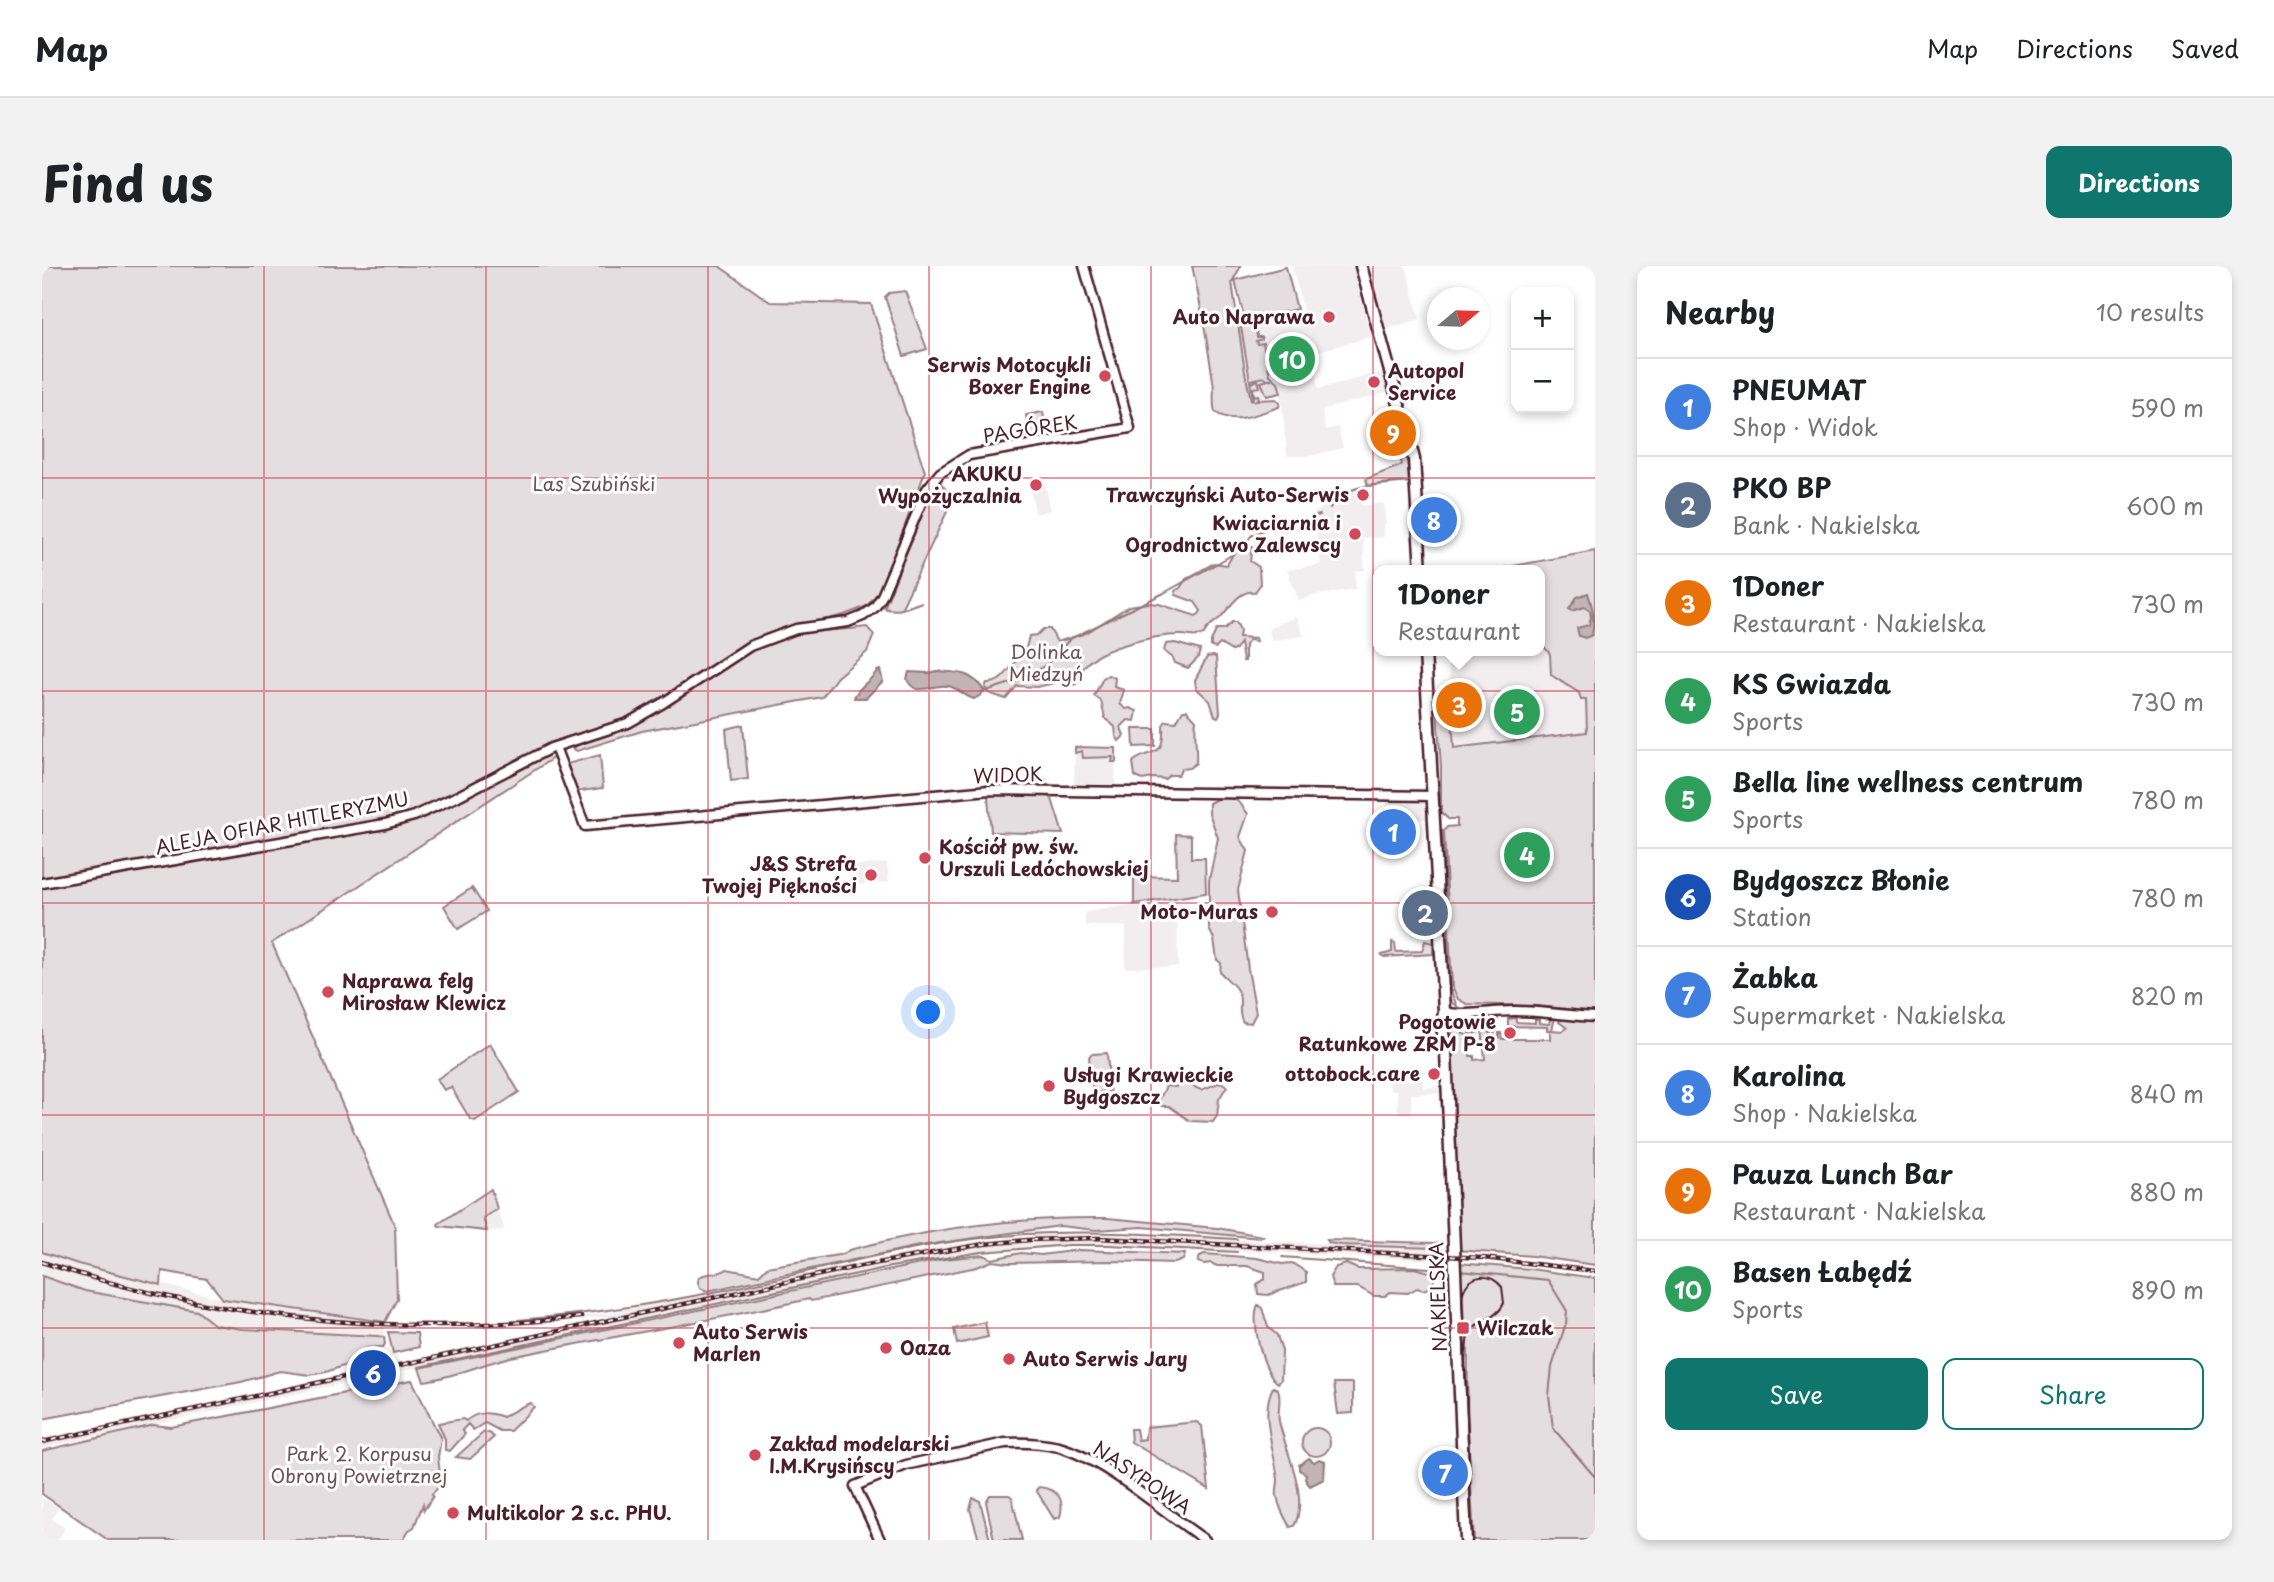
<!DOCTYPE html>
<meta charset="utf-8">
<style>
:root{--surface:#fff;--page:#f2f2f2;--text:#202124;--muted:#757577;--line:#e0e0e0;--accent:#0f766e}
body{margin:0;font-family:"Playpen Sans",sans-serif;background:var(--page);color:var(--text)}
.controls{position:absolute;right:21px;top:21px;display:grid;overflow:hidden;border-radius:14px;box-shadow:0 4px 10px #0003}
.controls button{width:63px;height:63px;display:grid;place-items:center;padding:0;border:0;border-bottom:2px solid var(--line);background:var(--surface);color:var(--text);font:35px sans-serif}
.compass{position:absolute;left:1385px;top:21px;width:63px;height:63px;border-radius:50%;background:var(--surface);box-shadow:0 4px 10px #0003;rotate:71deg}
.you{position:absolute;left:887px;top:747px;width:24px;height:24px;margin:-18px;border:5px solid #fff;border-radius:50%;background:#1a73e8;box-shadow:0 0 0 10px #1a73e833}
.badge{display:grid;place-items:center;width:46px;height:46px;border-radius:50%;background:var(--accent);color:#fff;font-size:23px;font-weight:700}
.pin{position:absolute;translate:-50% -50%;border:4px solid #fff;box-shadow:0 2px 7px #0006}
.popup{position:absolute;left:1331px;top:299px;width:172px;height:91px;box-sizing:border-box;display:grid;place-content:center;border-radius:14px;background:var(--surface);filter:drop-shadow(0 2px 5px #0005);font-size:23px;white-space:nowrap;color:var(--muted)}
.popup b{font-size:26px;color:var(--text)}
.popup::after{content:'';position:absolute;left:50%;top:100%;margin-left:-14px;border:14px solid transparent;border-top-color:var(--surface)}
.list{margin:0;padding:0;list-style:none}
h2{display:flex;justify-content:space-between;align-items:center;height:91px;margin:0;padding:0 28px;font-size:30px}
h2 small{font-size:23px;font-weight:400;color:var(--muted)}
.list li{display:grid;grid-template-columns:46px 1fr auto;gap:21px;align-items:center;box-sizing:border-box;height:98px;padding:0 28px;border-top:2px solid var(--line)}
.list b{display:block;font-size:26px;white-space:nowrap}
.list p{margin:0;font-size:23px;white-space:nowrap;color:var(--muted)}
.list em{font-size:23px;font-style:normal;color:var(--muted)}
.actions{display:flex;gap:14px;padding:21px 28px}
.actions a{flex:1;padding:16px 0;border:2px solid var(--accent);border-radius:14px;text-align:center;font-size:24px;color:var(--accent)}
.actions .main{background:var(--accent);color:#fff}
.map{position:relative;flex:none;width:1553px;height:1274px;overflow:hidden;border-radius:14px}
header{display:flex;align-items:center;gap:42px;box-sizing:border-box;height:98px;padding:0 35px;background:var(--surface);border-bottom:2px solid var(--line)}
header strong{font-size:33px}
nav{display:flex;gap:38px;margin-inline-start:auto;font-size:24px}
.intro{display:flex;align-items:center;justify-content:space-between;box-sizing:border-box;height:168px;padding:0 42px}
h1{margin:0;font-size:49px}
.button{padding:18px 32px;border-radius:14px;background:var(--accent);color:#fff;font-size:24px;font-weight:700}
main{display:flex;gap:42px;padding:0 42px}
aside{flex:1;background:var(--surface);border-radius:14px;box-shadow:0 4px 10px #0003}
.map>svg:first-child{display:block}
</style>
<header>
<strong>Map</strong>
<nav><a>Map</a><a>Directions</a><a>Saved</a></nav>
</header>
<div class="intro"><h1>Find us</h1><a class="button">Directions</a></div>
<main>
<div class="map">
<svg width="1553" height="1274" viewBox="0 0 1553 1274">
<rect width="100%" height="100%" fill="#fff"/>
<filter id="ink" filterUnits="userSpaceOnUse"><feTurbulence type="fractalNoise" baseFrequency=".0143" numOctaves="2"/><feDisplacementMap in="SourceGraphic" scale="14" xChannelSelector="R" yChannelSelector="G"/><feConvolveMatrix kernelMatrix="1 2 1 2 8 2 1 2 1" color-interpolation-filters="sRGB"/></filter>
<g filter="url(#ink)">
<path fill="#f2eeef" d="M1250,0H1311L1329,71L1270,87L1276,123L1340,106L1346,126L1280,144L1283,164L1296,161L1301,182L1268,190H1245L1239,128L1211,134L1199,61L1202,58L1260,44L1262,47Z
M1327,0H1364L1378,53L1345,63Z
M1003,214L1008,244L994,248L986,217Z
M1316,221L1319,239L1342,237L1344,258H1341L1342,271L1321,272L1323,304L1313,305L1314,323L1270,330L1257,335L1245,304L1279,299L1271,248L1311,222Z
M1255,351L1262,370L1229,375L1227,362Z
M1498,378H1500L1508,388V403L1513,410L1537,427L1539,434L1544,433L1546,466L1411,482L1406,385H1498Z
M1033,481L1074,482L1073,520H1032Z
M1345,535L1383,536L1384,553L1354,554L1355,574H1345Z
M845,597L847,616L813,619L810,617L809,600Z
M1135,632L1136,701L1083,702L1084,660H1043V646Z
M1381,812V822L1397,821V827L1369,828L1370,848L1356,849L1355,824H1348V815Z
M455,943L463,964L445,965L441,953Z
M1004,968L1125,970L1376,982L1408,985L1409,995L1069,979L986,980L934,986L864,997L0,1182V1173L580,1049L490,1059L361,1061L360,1058L489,1055L567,1047L901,980Z
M0,986L36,998L181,1033L343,1056L357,1058V1061H343L342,1071L201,1063L173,1059L155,1045L43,1025L0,1010Z
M0,1232L17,1242L10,1253L23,1262L16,1274H0Z"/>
<path fill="#e5dee0" stroke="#987e86" stroke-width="2" d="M0,0H677L728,36L829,38L883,206L839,323L825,340L802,349L745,363L705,378L585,453L588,459L606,451C654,419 707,375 766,366C785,364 805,364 825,361L832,369L825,386L795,411L780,431L600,465L535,485L531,483L538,477L587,460L583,454L510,476L511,492L230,677L353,960L355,1033L343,1056L181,1033L165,1013L120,1005L119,1019L36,998L0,986Z
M1150,0H1199L1190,16L1203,106L1209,134H1211L1199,61L1213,58L1215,71H1220V73L1214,75L1215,78L1221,77L1228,109L1236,116L1239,127L1225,130L1219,116L1230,113H1224L1223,111L1209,114V117L1216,114L1218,121L1211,122L1212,130L1216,129L1217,132L1214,134L1234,133L1238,137L1237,141C1217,147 1192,160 1173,146C1170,136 1173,124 1171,114C1165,75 1159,38 1150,0Z
M1244,1L1255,43L1203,55L1193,14Z
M863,25L885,83L862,90L843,31L847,27Z
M1001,146L1005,171L988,174L984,149Z
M1363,182L1368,216L1326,220L1324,213L1360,199L1357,184Z
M899,217L911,233L859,343L880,336C866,341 856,347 842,342L891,222Z
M1197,277L1210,281L1208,295L1217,301L1218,319L1213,326C1196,324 1189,341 1178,352C1172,357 1165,360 1162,368C1153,372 1150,370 1141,369C1117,368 1057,381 1043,400C1038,406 1039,413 1033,419L1025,414L995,421L975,420L964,433L946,427L943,421L945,417C962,419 969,397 983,386L987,370L995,369L1001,363H1008L1015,376L1044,367L1087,340L1106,337L1117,338L1154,350L1157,348L1159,345L1153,336L1134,329L1133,325L1138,322L1144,313L1172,297L1185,299Z
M1553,285V746L1496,740L1425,738L1416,733L1410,721L1402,565L1405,561L1415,560V553H1406L1399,546V501L1394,430L1397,423L1408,421L1412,482L1545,466L1544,434H1539L1537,427L1509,409L1508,388L1500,378H1498V304H1449Z
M1190,356H1194L1198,364L1197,371L1214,372L1215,375L1207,374L1203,379V395H1201L1198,376L1194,383L1190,385L1178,378L1174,382L1169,381V375L1175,363H1182Z
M1133,377L1158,384L1156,392L1146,402L1133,397L1131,392L1122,385L1124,378Z
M1171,390L1174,391L1178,447L1176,451L1173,450L1168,435L1154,422L1153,414L1165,391Z
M1066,409L1073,412L1072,421L1082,424L1078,438L1084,443L1088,442L1095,445L1093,455L1086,454L1079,461L1082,470L1077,475L1074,470L1073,461L1063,452L1059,435L1052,430L1061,412Z
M1141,444H1145L1154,454C1152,468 1155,483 1154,497L1147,502L1139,503L1136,509H1127L1123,513L1111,512L1100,514L1093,510L1091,496C1107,481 1123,496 1121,459L1124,455L1134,456Z
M701,459L706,513L689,515L684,463Z
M1091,463H1113V480L1092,481Z
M1033,481L1074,482V496H1070L1071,491L1041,492L1040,485L1033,487Z
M558,489L561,522L533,526L524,502L525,498Z
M948,529H1006L1010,533L1021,568L949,566L946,532Z
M1187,530L1198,537L1206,548L1198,571L1206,585L1196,624L1206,703L1214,747L1209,757L1201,756C1195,746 1200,738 1197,728C1193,718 1185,714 1178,706L1179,697L1175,694L1172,673L1167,663V614L1176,572L1167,547V537L1178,532Z
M1400,565L1408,723L1415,740L1408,736L1405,728L1397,569Z
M1134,568L1149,569V592H1163L1164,627L1092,638V610L1135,611Z
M430,622L445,645L416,663L402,640Z
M1383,675L1391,677V688L1342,691L1340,689L1350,686V676L1353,677L1354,686L1380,685Z
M1474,752V756L1493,757V753H1497V757L1507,758L1508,754L1513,752L1510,764L1521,765L1525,762L1517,756L1519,753L1553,756V999L1490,990L1414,984L1408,849L1411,821L1410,761L1417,759L1421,764V768L1425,769L1426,773L1424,774L1427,776L1428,790H1432V794L1443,793L1440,762L1437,766L1432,768L1431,761L1429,769L1427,768L1428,760L1435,756L1447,757L1448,774L1449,755L1457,753L1452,755L1453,772H1457V767H1459L1460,773H1508V764H1505V761L1466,760V753Z
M448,778L477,826L433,855L428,853L409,821L402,824L395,813Z
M1065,787L1068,825L1051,827L1047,791L1049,788Z
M1139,815L1159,824L1179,816L1185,820L1177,833L1175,850L1171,856L1148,855L1127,840H1119L1117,834L1124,820L1134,821Z
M449,923L455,943L441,952L445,965L397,960L396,958Z
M1065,952L1175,962L1221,970L1218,972L1100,961L1054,964L1018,960L877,980L665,1025L658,1022L656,1016L657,1011C667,1005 676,1010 685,1003L717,1009L725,1001L802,988L807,984C893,961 975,951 1065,952Z
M1285,974L1393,977L1399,978L1392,982L1299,979L1287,977Z
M1037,984L1143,988L1141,994L1133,997L1069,995L966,997L950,995L935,1001L769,1035L767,1033C670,1055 572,1070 474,1090C442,1096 415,1111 382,1115L377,1102L902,993L942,989L950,993L979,987L999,989Z
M1162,988L1215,992L1240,998L1250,997L1264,1006V1016L1226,1029L1216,1028L1215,1018L1223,1013V1006L1205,1000H1175L1169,997L1162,998L1156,996L1158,990Z
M1416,997L1488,1003L1553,1012V1274H1432L1425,1150L1426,1084L1419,1072Z
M1304,998L1316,1003L1372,1002L1392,1007V1020L1381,1024L1375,1022L1366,1027L1348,1026L1343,1030H1332L1316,1021H1291L1288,1011L1294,1001Z
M0,1010L43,1025L155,1045L173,1059L201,1063L335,1070L342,1071L343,1078L341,1081L325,1082L312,1090L307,1098L284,1106L268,1109L238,1105L199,1116L0,1153Z
M1216,1039L1220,1042L1226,1061L1235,1069L1240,1085L1239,1114L1236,1117C1221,1108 1208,1054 1216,1039Z
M943,1056L946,1071L915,1078L912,1063Z
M346,1066L375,1067L377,1081L351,1087Z
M370,1114L399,1173L396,1191L398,1208L395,1209L399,1211L401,1216L390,1228L391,1230L382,1244L381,1238L372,1261L367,1264L362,1272L365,1274H66L0,1228V1185L112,1159L129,1161Z
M1292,1117H1311V1147L1296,1148Z
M1231,1121L1236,1123C1240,1133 1235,1144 1237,1155C1243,1184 1268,1232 1252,1260L1248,1261C1242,1251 1237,1241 1235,1230C1234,1225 1236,1219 1236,1214C1233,1185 1217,1148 1231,1121Z
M489,1137L492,1141L468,1165H458L443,1157L431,1164L426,1158L420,1164L423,1168L408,1185L403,1184V1173L396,1157L421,1153L424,1155C435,1145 447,1146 461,1151C471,1146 478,1140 489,1137Z
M1155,1156L1160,1160L1167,1223L1089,1176L1088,1163H1094L1096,1174L1103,1173L1104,1161Z
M1260 1176a14 14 0 1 1 28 0a14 14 0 1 1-28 0Z
M442,1166L447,1167L452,1171L428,1193L414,1191Z
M997,1221C1016,1223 1023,1233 1018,1251L1012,1253L994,1224Z
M948,1229H967L970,1231L980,1274H952L944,1236Z
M931,1232L938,1235L948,1274H937L928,1243Z"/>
<path fill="#c1b3b6" stroke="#91787e" stroke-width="2" d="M1546,327C1551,342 1553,353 1550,369L1543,372L1537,370L1535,362L1547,359L1549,351L1548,345L1542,341L1530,345L1527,343L1535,331Z
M838,404L841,415L824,432H812C814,423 829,415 835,405Z
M895,405C918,407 927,405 942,424L939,429L932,433C922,430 916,422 906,420C891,417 873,433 865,413L867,406L887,407Z
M1267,1192L1272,1196L1277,1193L1283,1195L1282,1213L1268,1220L1263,1213L1264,1208L1257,1204V1199Z"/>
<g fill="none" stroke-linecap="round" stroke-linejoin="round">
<path stroke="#91787e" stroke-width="2" d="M1288,242C1302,216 1343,218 1368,216
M1261,260L1268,257L1273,250L1278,249
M941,426L985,412L1005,398L1028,373L1122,327L1183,293L1199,283L1209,270L1227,261L1244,264
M1240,991L1400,1003
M1418,1005L1506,1014L1525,1045L1524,1058
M476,1054C563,1047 645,1033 729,1014C798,998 868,980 939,972C1024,962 1110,968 1195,973
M1523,1060L1510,1101L1507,1129L1511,1162L1553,1211
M377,1101L848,1001L939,986L1028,979H1067L1195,986"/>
<g stroke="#4a1f2b" stroke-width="13">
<path id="minor" d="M513,481L543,560L948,524L1391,530
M0,617L343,558L372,550L416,530L509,482L586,457L621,437L708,380L754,363L806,356L821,350L833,341L840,330L885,223L898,207L927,189L1088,162L1042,0
M1402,746C1425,751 1448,745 1472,745C1499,745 1526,750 1553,751
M838,1274L813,1220L864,1199L963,1177C981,1176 999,1177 1017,1181C1064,1194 1121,1246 1163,1274"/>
</g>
<g stroke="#4a1f2b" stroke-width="15">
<path id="major" d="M1319,0L1372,193L1379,304
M1383,385L1402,746L1400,761L1404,786L1424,1274"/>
</g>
<use href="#minor" stroke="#fff" stroke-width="8"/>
<use href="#major" stroke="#fff" stroke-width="10"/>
<path stroke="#4a1f2b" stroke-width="2" d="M1422,1105L1426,1067C1436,1053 1455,1054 1462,1037L1460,1021C1446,1004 1424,1009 1420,1031L1430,1274"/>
<g stroke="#4a1f2b" stroke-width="4.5">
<path id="rail" d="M0,996C173,1054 358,1071 539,1051
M0,1176L819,1000L942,978L987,974L1056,972L1441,992L1553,1005"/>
</g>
<use href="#rail" stroke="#fff" stroke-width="2" stroke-dasharray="5" stroke-linecap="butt"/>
</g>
</g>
<path fill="none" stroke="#d1495b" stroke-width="2" stroke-opacity="0.55" d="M222,0V1274M444,0V1274M666,0V1274M887,0V1274M1109,0V1274M1331,0V1274M0,212H1553M0,425H1553M0,637H1553M0,849H1553M0,1062H1553"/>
<g fill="#d1495b" stroke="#fff" stroke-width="2.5">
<circle cx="1287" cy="51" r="7"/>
<circle cx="1063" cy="110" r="7"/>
<circle cx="1332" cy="116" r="7"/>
<circle cx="994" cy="219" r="7"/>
<circle cx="1321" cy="229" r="7"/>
<circle cx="1313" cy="268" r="7"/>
<circle cx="883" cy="592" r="7"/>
<circle cx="829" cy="609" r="7"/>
<circle cx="1230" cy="646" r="7"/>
<circle cx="286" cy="726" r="7"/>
<circle cx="1468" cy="767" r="7"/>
<circle cx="1392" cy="808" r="7"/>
<circle cx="1007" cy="820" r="7"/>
<rect x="1414" y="1055" width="14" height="14" rx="3.5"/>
<circle cx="637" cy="1077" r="7"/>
<circle cx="844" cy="1082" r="7"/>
<circle cx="967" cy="1093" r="7"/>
<circle cx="713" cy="1189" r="7"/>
<circle cx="411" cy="1247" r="7"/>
</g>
<g text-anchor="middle" stroke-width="6" stroke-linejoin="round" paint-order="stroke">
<g font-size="19" font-weight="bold" fill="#4a1f2b" stroke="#fff" text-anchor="start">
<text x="1273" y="58" text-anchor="end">Auto Naprawa</text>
<text x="1049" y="106" text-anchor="end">Serwis Motocykli<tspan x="1049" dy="22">Boxer Engine</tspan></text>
<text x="1346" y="112">Autopol<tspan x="1346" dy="22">Service</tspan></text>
<text x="980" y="215" text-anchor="end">AKUKU<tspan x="980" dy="22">Wypożyczalnia</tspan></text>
<text x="1307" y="236" text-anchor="end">Trawczyński Auto-Serwis</text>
<text x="1299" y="264" text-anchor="end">Kwiaciarnia i<tspan x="1299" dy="22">Ogrodnictwo Zalewscy</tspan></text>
<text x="897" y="588">Kościół pw. św.<tspan x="897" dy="22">Urszuli Ledóchowskiej</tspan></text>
<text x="815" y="605" text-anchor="end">J&amp;S Strefa<tspan x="815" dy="22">Twojej Piękności</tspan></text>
<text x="1216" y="653" text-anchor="end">Moto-Muras</text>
<text x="300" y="722">Naprawa felg<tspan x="300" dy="22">Mirosław Klewicz</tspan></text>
<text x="1454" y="763" text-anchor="end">Pogotowie<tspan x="1454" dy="22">Ratunkowe ZRM P-8</tspan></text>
<text x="1378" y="815" text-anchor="end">ottobock.care</text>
<text x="1021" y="816">Usługi Krawieckie<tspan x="1021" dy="22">Bydgoszcz</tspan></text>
<text x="1435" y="1069">Wilczak</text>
<text x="651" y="1073">Auto Serwis<tspan x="651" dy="22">Marlen</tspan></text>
<text x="858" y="1089">Oaza</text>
<text x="981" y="1100">Auto Serwis Jary</text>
<text x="727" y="1185">Zakład modelarski<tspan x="727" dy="22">I.M.Krysińscy</tspan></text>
<text x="425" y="1254">Multikolor 2 s.c. PHU.</text>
</g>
<g font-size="19" fill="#4a1f2b" stroke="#fff">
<text transform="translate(988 163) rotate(-9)" y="7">PAGÓREK</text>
<text transform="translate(966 509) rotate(-2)" y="7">WIDOK</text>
<text transform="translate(240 557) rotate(-11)" y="7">ALEJA OFIAR HITLERYZMU</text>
<text transform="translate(1396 1031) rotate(-92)" y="7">NAKIELSKA</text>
<text transform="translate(1100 1212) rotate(34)" y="7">NASYPOWA</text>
</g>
<g font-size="19" fill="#714f58" stroke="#fff">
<text x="552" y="225">Las Szubiński</text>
<text x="1004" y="393">Dolinka<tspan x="1004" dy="22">Miedzyń</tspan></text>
<text x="317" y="1195">Park 2. Korpusu<tspan x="317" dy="22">Obrony Powietrznej</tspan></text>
</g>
</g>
</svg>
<div class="controls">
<button>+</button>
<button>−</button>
</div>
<svg class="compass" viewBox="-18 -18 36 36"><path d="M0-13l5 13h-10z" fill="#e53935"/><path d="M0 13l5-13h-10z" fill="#757577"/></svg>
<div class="you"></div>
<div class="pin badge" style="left:1351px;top:566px;background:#3f7fe0">1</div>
<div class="pin badge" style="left:1383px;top:647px;background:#5c6f8a">2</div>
<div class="pin badge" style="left:1417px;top:439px;background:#e8710a">3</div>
<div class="popup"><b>1Doner</b>Restaurant</div>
<div class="pin badge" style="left:1485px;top:589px;background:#2e9e5b">4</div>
<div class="pin badge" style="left:1475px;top:446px;background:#2e9e5b">5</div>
<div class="pin badge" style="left:331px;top:1107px;background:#1a4fb4">6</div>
<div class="pin badge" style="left:1403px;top:1207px;background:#3f7fe0">7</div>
<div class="pin badge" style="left:1392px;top:254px;background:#3f7fe0">8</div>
<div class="pin badge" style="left:1351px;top:167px;background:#e8710a">9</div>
<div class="pin badge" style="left:1250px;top:93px;background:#2e9e5b">10</div>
</div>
<aside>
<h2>Nearby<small>10 results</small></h2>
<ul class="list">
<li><span class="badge" style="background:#3f7fe0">1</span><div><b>PNEUMAT</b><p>Shop · Widok</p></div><em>590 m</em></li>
<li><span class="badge" style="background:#5c6f8a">2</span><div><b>PKO BP</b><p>Bank · Nakielska</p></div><em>600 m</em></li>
<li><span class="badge" style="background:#e8710a">3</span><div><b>1Doner</b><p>Restaurant · Nakielska</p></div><em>730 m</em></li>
<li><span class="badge" style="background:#2e9e5b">4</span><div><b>KS Gwiazda</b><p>Sports</p></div><em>730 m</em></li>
<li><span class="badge" style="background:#2e9e5b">5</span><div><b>Bella line wellness centrum</b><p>Sports</p></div><em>780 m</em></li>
<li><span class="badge" style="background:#1a4fb4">6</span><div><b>Bydgoszcz Błonie</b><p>Station</p></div><em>780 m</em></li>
<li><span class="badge" style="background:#3f7fe0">7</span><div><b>Żabka</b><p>Supermarket · Nakielska</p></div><em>820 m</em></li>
<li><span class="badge" style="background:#3f7fe0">8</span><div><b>Karolina</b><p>Shop · Nakielska</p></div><em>840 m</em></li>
<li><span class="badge" style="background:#e8710a">9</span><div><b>Pauza Lunch Bar</b><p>Restaurant · Nakielska</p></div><em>880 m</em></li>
<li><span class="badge" style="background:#2e9e5b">10</span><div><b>Basen Łabędź</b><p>Sports</p></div><em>890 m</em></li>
</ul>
<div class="actions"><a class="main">Save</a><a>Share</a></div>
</aside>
</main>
